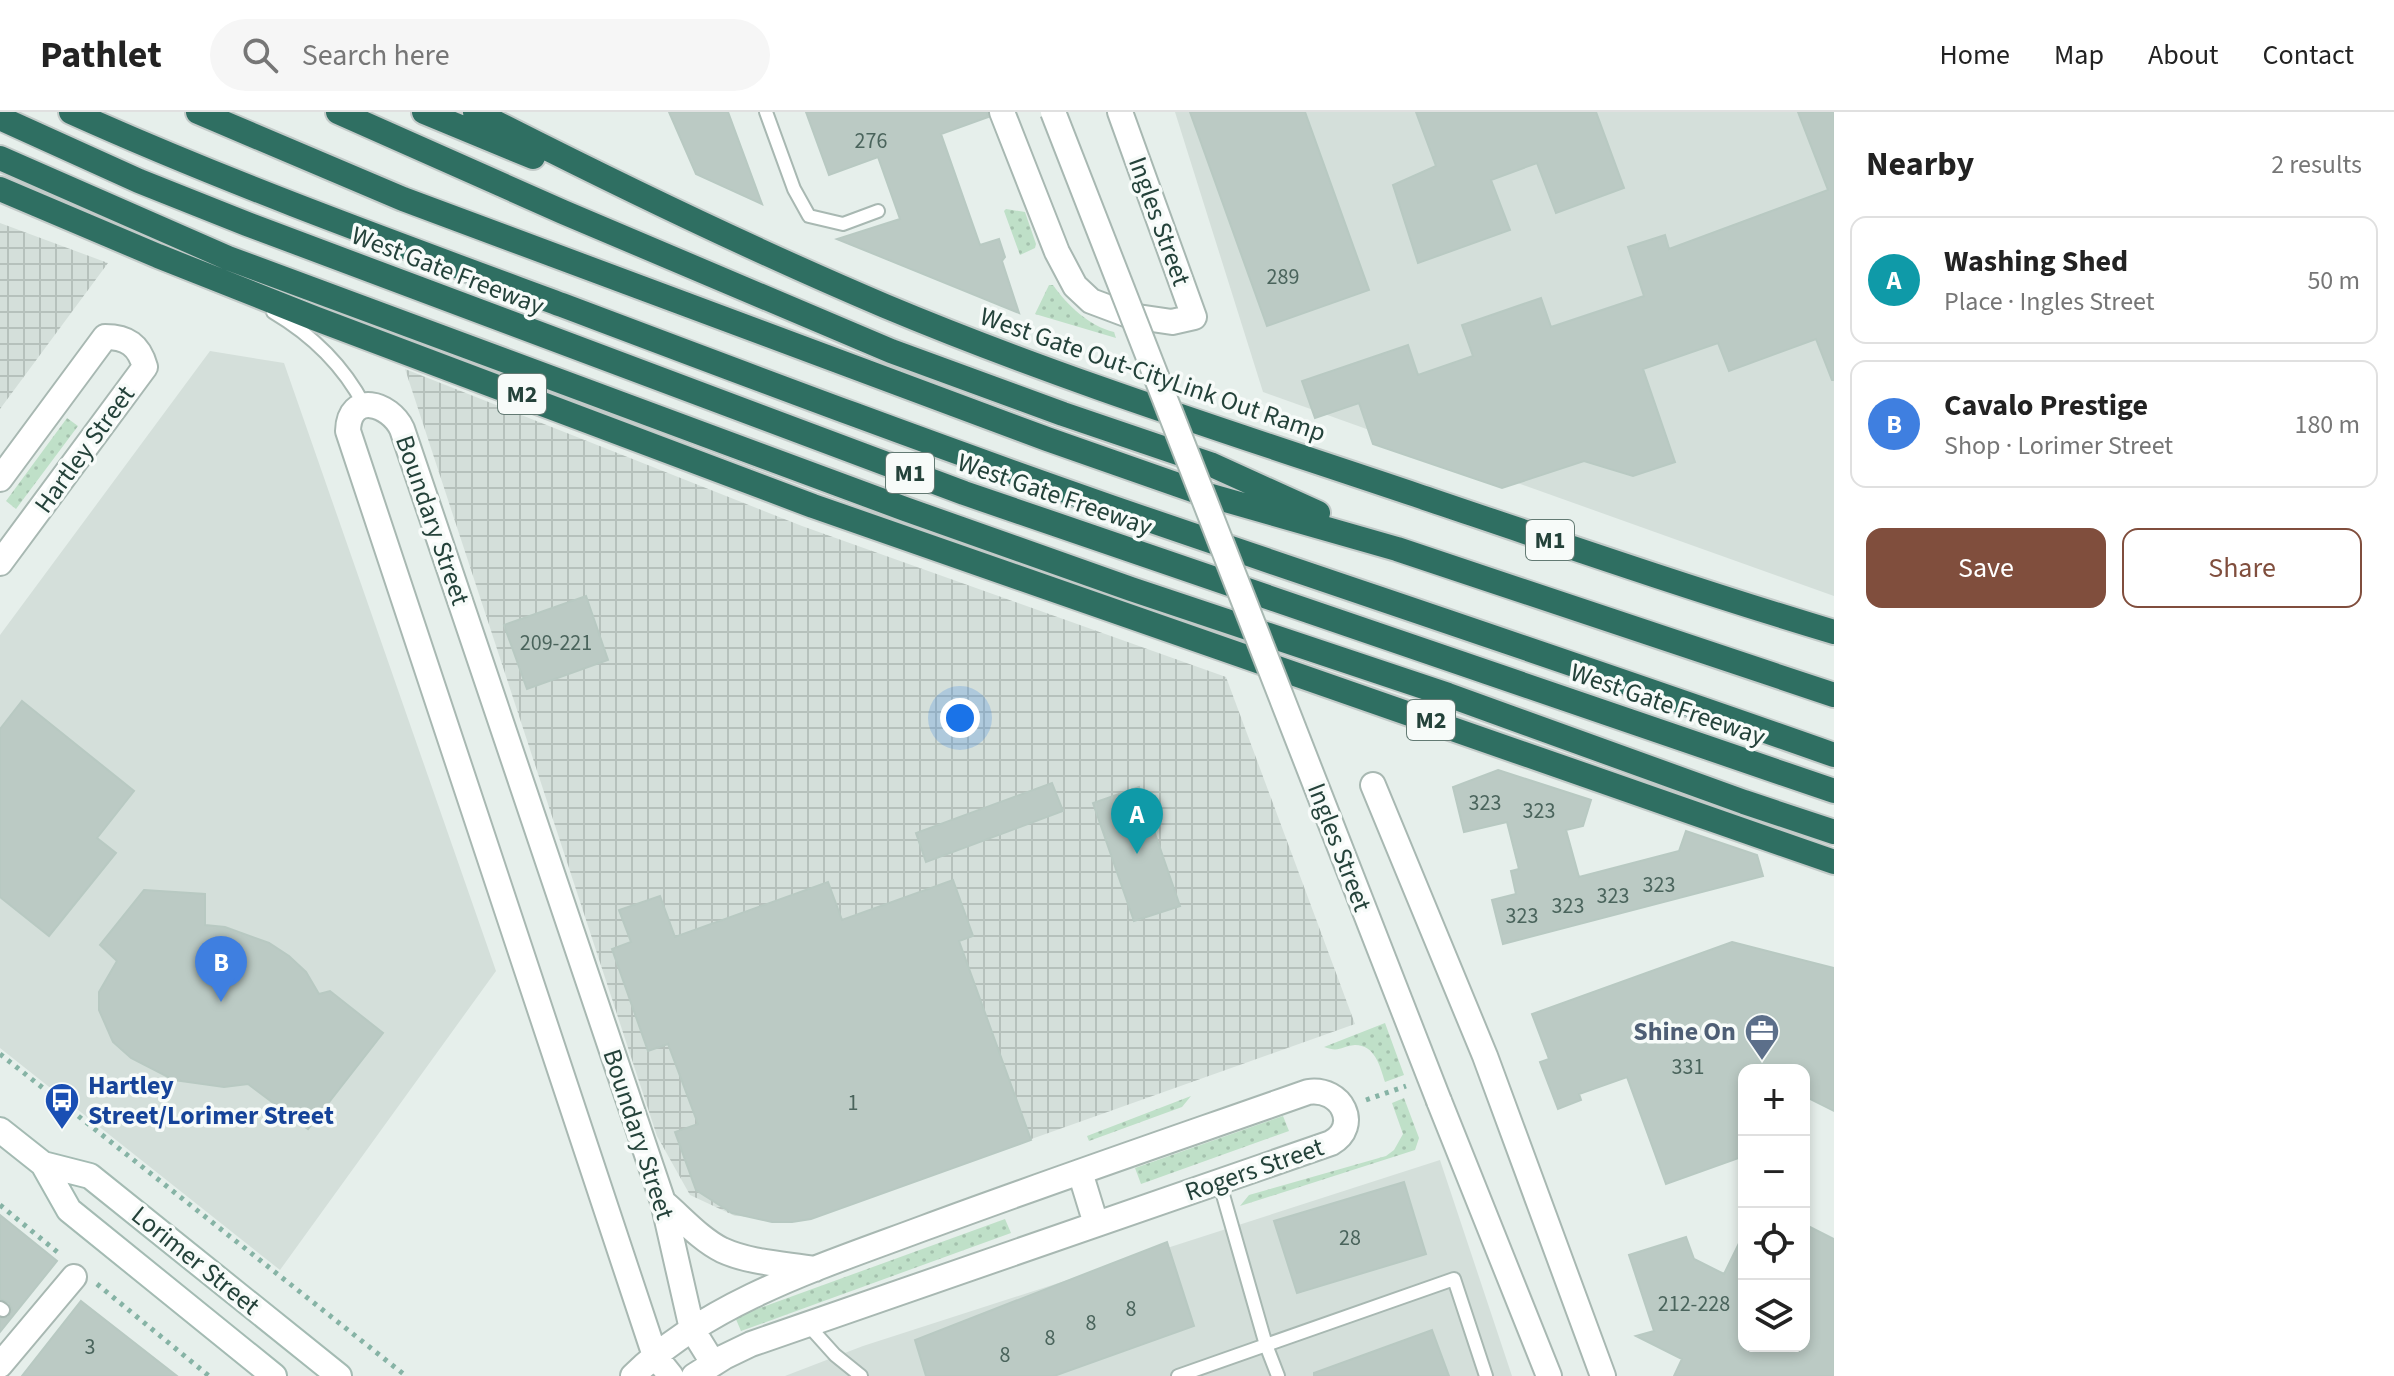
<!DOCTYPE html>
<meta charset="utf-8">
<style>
:root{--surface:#fff;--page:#f6f6f6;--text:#222;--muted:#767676;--line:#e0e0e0;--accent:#804e3d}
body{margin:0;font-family:"Source Sans 3",sans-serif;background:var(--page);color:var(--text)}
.controls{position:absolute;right:24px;bottom:24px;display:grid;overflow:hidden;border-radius:16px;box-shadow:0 4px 12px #0003}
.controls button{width:72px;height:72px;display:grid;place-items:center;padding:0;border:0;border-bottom:2px solid var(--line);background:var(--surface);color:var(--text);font:40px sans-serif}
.you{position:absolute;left:960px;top:606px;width:28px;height:28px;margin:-20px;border:6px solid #fff;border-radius:50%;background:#1a73e8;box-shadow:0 0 0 12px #1a73e833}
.badge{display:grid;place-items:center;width:52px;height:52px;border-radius:50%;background:var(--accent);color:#fff;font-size:26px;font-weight:700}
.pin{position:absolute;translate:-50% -66px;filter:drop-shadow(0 2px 4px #0008)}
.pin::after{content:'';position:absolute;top:42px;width:28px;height:24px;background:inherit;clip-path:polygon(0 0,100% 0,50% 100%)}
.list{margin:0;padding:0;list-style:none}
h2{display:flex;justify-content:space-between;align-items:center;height:104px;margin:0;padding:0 32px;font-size:34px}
h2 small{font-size:26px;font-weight:400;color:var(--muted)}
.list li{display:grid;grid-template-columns:52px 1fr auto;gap:24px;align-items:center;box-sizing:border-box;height:128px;margin:0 16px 16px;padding:0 16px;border:2px solid var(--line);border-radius:16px}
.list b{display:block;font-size:30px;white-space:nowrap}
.list p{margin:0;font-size:26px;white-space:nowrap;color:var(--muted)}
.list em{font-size:26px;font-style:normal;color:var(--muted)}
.actions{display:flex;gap:16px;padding:24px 32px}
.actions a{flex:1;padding:18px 0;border:2px solid var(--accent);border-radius:16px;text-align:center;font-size:28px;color:var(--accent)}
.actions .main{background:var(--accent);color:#fff}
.icon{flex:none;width:44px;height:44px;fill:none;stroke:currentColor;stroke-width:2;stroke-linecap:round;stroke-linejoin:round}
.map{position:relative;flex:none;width:1834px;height:1264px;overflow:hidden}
header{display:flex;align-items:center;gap:48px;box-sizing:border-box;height:112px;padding:0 40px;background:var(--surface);border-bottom:2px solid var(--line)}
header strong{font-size:38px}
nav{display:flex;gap:44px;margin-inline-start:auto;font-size:28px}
.search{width:560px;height:72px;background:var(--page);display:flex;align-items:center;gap:20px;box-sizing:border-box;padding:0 28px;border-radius:44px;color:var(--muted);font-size:30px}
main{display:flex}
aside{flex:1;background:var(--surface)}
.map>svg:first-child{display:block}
</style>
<header>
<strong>Pathlet</strong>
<div class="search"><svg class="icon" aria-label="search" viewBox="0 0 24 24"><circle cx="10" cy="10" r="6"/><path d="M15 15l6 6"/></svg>Search here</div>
<nav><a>Home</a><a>Map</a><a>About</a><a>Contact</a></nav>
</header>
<main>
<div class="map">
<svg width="1834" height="1264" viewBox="0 0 1834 1264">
<defs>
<pattern id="industrial-grid" width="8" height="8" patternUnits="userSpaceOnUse" patternTransform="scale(2)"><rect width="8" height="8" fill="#d4dfda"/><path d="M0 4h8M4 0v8" fill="none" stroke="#b6c1bc"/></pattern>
<pattern id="grass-dots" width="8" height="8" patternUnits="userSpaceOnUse" patternTransform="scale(2)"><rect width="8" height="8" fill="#bfe0c8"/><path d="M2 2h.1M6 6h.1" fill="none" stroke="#a4c1ad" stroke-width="1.8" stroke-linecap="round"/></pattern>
</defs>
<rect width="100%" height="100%" fill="#e6efeb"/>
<path fill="#d4dfda" d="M1175,0H1834V484L1263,280Z
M210,239L284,251L496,859L280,1158L0,936V523Z
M1440,1048L1512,1264H785L863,1234Z"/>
<path fill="url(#industrial-grid)" d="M0,111L108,151L0,297Z
M405,257L802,414L1226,565L1355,912L809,1106L735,1104L690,1083L657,1024Z"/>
<path fill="url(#grass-dots)" d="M1006,97L1025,100L1036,132L1035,136L1020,143L1004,99Z
M1049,173H1053C1067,193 1089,214 1114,220L1116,226L1035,202Z
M67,306L78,314L16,397L6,389Z
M1385,911L1404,963L1385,970C1380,954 1375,933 1355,933C1341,934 1340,941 1324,935Z
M1191,984L1182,995L1089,1029L1087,1024Z
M1404,986L1419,1026L1415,1038L1240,1094L1249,1083L1386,1044L1394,1038L1403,1022L1392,991Z
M1283,1004L1289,1019L1141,1072L1135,1056Z
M1005,1107L1011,1121L741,1219L735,1205Z"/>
<path fill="#bbcac4" stroke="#b8c9c2" stroke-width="2" d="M669,0H728L762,92L696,62Z
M806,0H987L988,5L941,22L980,133L999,127L1005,145L1002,149L1019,201L837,127L900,107L878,45L829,63Z
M1190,0H1305L1369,178L1267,214Z
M1416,0H1596L1624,76L1556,101L1537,51L1491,68L1510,118L1418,151L1393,73L1436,54Z
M1798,0H1834V268H1832L1816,227L1729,259L1718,231L1643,257L1675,350L1633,364L1584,349L1502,376L1373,332L1359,291L1315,306L1302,269L1408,233L1418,263L1473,244L1462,213L1541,186L1551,215L1644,184L1628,135L1665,123L1669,137L1828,78Z
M586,484L608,548L527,577L504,513Z
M22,589L134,679L97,726L116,741L49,824L0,785V617Z
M1498,658L1591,688L1583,714L1566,718L1579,765L1679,739L1686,719L1757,743L1763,764L1503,832L1492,788L1516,782L1511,759L1519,757L1507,710L1464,720L1453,675Z
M1052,671L1063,699L926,750L916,721Z
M1139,675L1180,794L1134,809L1093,691Z
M953,768L973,824L959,829L1031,1028L811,1107L792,1110H772L732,1101L696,1078L675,1020L698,1012L668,932L648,939L612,837L631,830L619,798L660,784L675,825L828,770L842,808Z
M144,778L205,782V813L225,815L269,831L289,844L306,860L319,882L330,879L383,921L308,1017L248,972L224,975L174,968L131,946L113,930L99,898V880L117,849L100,833Z
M1732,830L1834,856V999L1804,984V958H1744V1044L1666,1072L1627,965L1579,982L1581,988L1558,997L1540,950L1549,947L1532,902Z
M1404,1070L1426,1142L1297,1181L1274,1109Z
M0,1103L57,1149L0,1220V1206H8L12,1198L9,1191L0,1187Z
M1804,1112L1834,1127V1264H1674L1682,1247L1636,1224L1654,1219L1629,1143L1686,1125L1694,1147L1724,1162L1744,1121V1234H1804Z
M1167,1130L1194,1214L1054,1264H926L915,1228Z
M81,1189L177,1264H22Z
M1432,1218L1449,1264H1314V1261Z"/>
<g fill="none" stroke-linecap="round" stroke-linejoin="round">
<g stroke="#a8b8b2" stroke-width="16">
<path id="service" d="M766,0L794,77L809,104L843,112L878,99
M273,200C312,223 343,253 364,293
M0,1196L3,1198
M808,1213L835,1243L861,1264
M1178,1264L1266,1233L1219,1069
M1278,1264L1266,1233L1454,1167L1486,1264"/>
</g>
<g stroke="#a8b8b2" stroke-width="28">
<path id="minor" d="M1002,0L1057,140L1075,174L1091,189L1131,204L1172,210L1194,205L1120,0
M0,367L105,225C127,225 139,233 145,255L0,451
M1373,673L1485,944L1603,1264
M1080,1060L1096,1112
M663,1090C682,1106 700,1127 722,1138C750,1151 785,1152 815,1157
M0,1253L74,1165
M633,1264C709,1189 825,1153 924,1116C1051,1069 1180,1025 1308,980C1342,975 1361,1014 1331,1031L751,1232L724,1245L694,1264
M671,1264L655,1244L348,319C349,279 390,291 402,317L663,1090L692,1217L713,1251"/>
</g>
<g stroke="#a8b8b2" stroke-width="28">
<path id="tertiary" d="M1439,989L1549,1264"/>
</g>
<g stroke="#a4bbb3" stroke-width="28">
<path id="secondary" d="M0,1018L43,1052L69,1098L274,1264
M43,1052L90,1064L339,1264"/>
</g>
<g stroke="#c2cac8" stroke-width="28">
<path id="motorway" d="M71,0C231,72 397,132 562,193C745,262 927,331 1111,395C1352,478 1594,558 1834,643
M198,0L403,87L1047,327L1201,381L1397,437L1834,583
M338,0L563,100L891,239L1063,302L1210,352L1318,401
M424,0L533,45
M475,0C610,69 746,135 885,194C1059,267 1238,323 1416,383C1555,430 1694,478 1834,520
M0,6L139,69L247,112L964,381L1834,679
M0,46L228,146L905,397L1131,477L1448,583L1744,690L1834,720
M0,77L158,144L314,206L813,394L1834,750"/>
</g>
<path stroke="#86b3a5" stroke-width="5" stroke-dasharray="4 6" stroke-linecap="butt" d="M0,942L406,1264
M1366,988L1406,974
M0,1093L61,1143
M97,1172L209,1264"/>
<use href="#service" stroke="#fff" stroke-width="12"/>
<use href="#minor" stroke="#fff" stroke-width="24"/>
<use href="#tertiary" stroke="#fff" stroke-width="24"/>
<use href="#secondary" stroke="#fff" stroke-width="24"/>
<use href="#motorway" stroke="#2f6f62" stroke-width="24"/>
<g stroke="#a8b8b2" stroke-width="28" stroke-linecap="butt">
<path id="tertiary-bridge" d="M1053,0L1439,989"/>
</g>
<use href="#tertiary-bridge" stroke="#fff" stroke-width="24"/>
</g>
<defs>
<g id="office-pin" transform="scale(1.8)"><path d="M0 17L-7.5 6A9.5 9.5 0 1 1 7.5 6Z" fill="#5c6f8a" stroke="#f7fbf9"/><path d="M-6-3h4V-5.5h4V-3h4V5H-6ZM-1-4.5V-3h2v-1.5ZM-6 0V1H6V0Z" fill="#fff"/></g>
<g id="bus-pin" transform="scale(1.8)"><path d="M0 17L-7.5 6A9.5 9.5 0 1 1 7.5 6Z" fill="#1a4fb4" stroke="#f7fbf9"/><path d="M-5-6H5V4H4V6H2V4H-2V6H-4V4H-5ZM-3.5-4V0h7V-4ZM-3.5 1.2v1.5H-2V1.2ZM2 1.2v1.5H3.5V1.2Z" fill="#fff"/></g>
</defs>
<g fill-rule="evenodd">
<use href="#office-pin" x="1762" y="919"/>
<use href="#bus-pin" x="62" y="988"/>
</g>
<g text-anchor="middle" stroke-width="7" stroke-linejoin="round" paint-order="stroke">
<g font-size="22" fill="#4a645c">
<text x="871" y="36">276</text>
<text x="1283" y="172">289</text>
<text x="556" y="538">209-221</text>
<text x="1485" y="698">323</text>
<text x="1539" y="706">323</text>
<text x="1659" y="780">323</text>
<text x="1613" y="791">323</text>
<text x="1568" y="801">323</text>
<text x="1522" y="811">323</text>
<text x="1688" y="962">331</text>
<text x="853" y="998">1</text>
<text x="1350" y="1133">28</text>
<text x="1694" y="1199">212-228</text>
<text x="1131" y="1204">8</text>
<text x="1091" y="1218">8</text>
<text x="1050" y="1233">8</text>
<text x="90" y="1242">3</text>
<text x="1005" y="1250">8</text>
</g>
<g fill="#f7fbf9" stroke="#637a73" stroke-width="2">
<rect x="498" y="262" width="48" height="40" rx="6"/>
<rect x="886" y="341" width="48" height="40" rx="6"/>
<rect x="1526" y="408" width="48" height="40" rx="6"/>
<rect x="1407" y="588" width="48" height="40" rx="6"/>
</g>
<g font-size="24" font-weight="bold" fill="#24423a">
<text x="522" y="290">M2</text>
<text x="910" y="369">M1</text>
<text x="1550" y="436">M1</text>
<text x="1431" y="616">M2</text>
</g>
<g font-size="26" fill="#24423a" stroke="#f7fbf9">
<text transform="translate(1160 109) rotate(70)" y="9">Ingles Street</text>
<text transform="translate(448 158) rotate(21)" y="9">West Gate Freeway</text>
<text transform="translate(1153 262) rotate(19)" y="9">West Gate Out-CityLink Out Ramp</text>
<text transform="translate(84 337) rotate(-54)" y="9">Hartley Street</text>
<text transform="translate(1055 382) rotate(19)" y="9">West Gate Freeway</text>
<text transform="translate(433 408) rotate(71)" y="9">Boundary Street</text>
<text transform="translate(1668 592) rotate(19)" y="9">West Gate Freeway</text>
<text transform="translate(1340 735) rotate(69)" y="9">Ingles Street</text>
<text transform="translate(639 1022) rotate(72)" y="9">Boundary Street</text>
<text transform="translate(1254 1057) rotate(-19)" y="9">Rogers Street</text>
<text transform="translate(196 1148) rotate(39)" y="9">Lorimer Street</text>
</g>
<g font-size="26" font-weight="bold" fill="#4e5e75" stroke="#f7fbf9" text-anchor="end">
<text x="1736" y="928">Shine On</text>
</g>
<g font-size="26" font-weight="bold" fill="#164399" stroke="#f7fbf9" text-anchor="start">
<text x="88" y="982">Hartley<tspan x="88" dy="30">Street/Lorimer Street</tspan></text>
</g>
</g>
</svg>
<div class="controls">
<button>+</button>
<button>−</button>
<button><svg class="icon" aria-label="locate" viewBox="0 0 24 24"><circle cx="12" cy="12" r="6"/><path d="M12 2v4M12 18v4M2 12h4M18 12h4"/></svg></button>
<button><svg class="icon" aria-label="layers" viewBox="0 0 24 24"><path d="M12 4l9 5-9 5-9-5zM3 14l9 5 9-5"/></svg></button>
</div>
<div class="you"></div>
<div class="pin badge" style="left:1137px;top:742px;background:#0f9aa8">A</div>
<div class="pin badge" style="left:221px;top:890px;background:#3f7fe0">B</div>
</div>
<aside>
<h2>Nearby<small>2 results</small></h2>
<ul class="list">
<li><span class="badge" style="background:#0f9aa8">A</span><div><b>Washing Shed</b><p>Place · Ingles Street</p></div><em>50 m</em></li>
<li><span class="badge" style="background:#3f7fe0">B</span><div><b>Cavalo Prestige</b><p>Shop · Lorimer Street</p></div><em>180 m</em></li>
</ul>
<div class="actions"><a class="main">Save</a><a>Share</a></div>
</aside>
</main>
